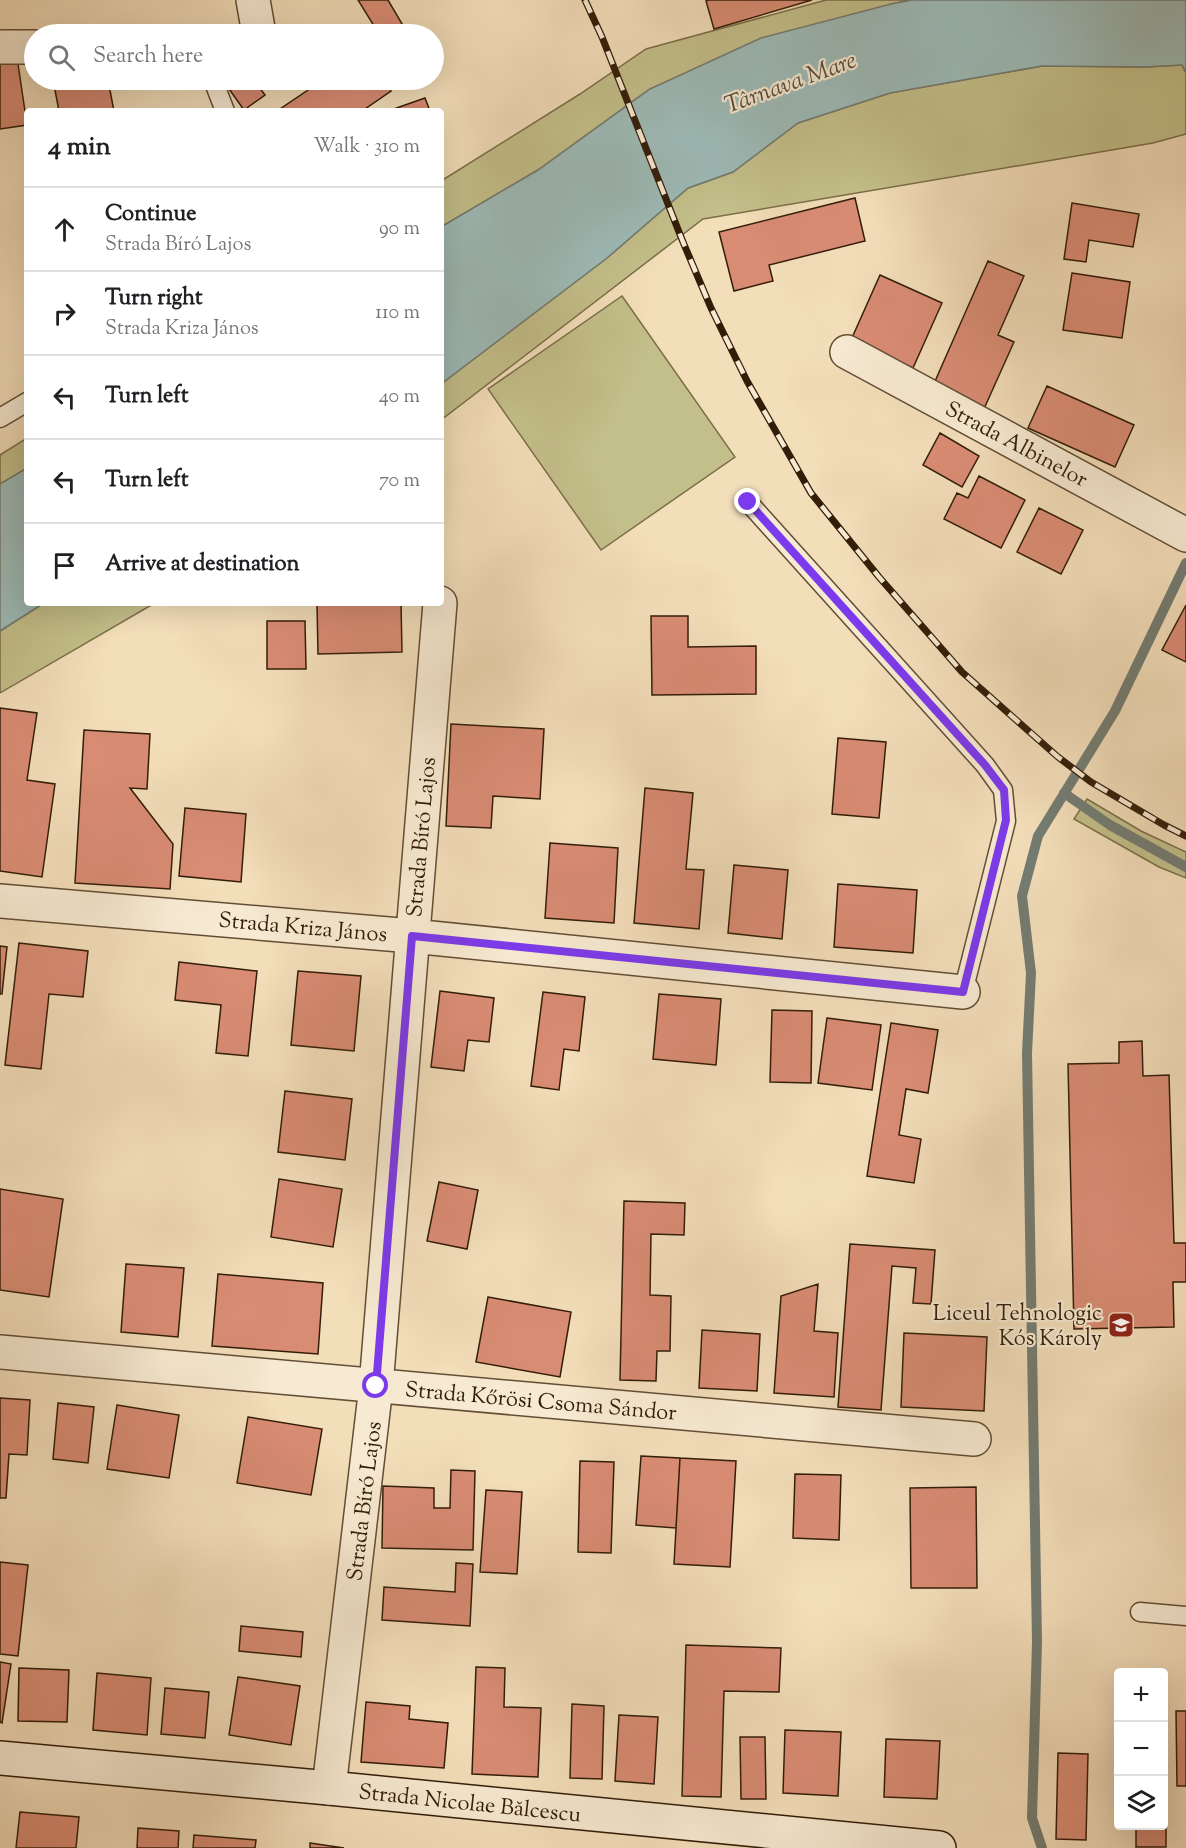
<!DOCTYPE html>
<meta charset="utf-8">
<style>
:root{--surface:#fff;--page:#f2f2f2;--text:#202124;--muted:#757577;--line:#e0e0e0}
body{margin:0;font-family:"Sorts Mill Goudy",serif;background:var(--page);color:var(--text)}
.controls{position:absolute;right:18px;bottom:18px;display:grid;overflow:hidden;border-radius:6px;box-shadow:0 6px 24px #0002}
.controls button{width:54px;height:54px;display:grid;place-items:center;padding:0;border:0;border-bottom:2px solid var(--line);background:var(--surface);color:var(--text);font:30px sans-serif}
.stop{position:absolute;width:18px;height:18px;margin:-14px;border:4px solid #7c3aed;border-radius:50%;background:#fff}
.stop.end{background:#7c3aed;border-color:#fff;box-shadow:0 2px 6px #0008}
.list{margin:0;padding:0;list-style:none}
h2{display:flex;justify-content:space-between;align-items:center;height:78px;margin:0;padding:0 24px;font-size:26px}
h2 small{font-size:20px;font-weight:400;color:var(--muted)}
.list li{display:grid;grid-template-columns:39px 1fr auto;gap:18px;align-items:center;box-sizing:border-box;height:84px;padding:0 24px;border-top:2px solid var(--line)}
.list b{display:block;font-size:22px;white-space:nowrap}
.list p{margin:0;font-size:20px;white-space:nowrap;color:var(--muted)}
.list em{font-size:20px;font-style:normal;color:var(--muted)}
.icon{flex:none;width:33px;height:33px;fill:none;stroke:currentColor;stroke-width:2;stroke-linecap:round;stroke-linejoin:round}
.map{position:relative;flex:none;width:1186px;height:1848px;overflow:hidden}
.search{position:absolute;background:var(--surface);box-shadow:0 6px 24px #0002;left:24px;top:24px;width:420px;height:66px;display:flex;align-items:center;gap:15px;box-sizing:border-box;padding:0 21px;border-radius:33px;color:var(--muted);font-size:22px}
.panel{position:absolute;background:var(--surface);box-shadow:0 6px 24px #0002;left:24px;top:108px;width:420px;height:498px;border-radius:6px}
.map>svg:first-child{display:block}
</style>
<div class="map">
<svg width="1186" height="1848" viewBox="0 0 1186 1848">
<rect width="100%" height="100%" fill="#f3deba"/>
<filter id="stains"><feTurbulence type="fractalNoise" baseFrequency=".00333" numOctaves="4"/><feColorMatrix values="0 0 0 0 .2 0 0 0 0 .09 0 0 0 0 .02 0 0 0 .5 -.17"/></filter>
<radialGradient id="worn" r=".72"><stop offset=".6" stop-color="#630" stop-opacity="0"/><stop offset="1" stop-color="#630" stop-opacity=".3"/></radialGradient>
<path fill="#c3bf8a" stroke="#7b6e49" stroke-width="1.5" d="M826,0H912L891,4L650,89L538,170L441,227V181L580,94L646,49Z
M1182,65L1186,73V134L1153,143L703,219L441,420V384L607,258L688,188L733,172L798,123L890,93L1042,66L1145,67Z
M622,296L735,457L601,550L488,389Z
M27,438V468L0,484V455Z
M44,603H155L0,693V631Z
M1087,799L1141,831L1186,852V878L1159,867L1074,819Z"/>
<path fill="#9dbbb8" stroke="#737c72" stroke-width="1.5" d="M912,0H1186V73L1182,65L1145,67L1042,66L890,93L798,123L733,172L688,188L607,258L441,384V227L538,170L650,89L761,38L891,4Z
M27,468V603H44L0,631V484Z"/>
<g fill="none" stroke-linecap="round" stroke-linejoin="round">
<path stroke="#737c72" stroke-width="10" d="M1064,793L1110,825L1186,867
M1042,1848L1032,1818L1037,1642L1027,1053L1031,973L1022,896L1038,836L1115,711L1186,563"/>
</g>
<path fill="#d98c74" stroke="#331d08" stroke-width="1.5" d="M358,0H388L408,34H379Z
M709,0H812L714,29L706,1Z
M17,57L27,125L0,129V60Z
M53,80H108L114,111H59Z
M243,80H254L265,95L244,110L229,89Z
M323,80H384L391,91L362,111H277Z
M425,98L430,111H388Z
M855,198L865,241L769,265L773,281L734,291L719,232Z
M1072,203L1139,214L1133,247L1089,240L1086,262L1064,259Z
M988,261L1024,276L998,335L1014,342L983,411L932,388Z
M1072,273L1130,282L1122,338L1063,330Z
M880,275L942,303L913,368L851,340Z
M1047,386L1134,425L1115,467L1028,428Z
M940,433L979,456L962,487L923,465Z
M979,476L1025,500L1001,548L944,519L957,493L968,498Z
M1039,508L1083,530L1061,574L1017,552Z
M317,603H401L402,652L318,654Z
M1186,605V662L1162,650Z
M651,616H688V647L756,646V694L652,695Z
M267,621H305L306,669H267Z
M0,708L37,713L27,780L55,784L42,877L0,871Z
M451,724L544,729L540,799L493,796L491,828L446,826Z
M84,730L150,734L147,789L130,788L173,844L170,889L75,883Z
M838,738L886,742L879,818L832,814Z
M645,788L693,793L686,869L704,870L699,929L634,923Z
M185,808L246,814L241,882L179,876Z
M550,843L618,848L614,923L545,918Z
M734,865L788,870L782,939L728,933Z
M838,884L917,890L913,953L834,947Z
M19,943L88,951L83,997L49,994L41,1069L5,1065Z
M0,946L7,947L2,994H0Z
M179,962L257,971L248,1056L216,1053L221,1005L175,1000Z
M298,971L361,976L354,1051L291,1045Z
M440,991L494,998L489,1042L468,1040L464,1071L431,1067Z
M543,992L585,997L579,1051L564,1049L559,1090L531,1086Z
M659,994L721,999L716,1065L653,1059Z
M772,1010L812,1011L811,1083L770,1082Z
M827,1018L881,1025L872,1090L818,1083Z
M891,1023L938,1030L928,1093L906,1089L899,1135L921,1139L914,1183L867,1176Z
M1142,1041L1143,1076L1169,1075L1174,1243H1186V1282H1173L1174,1327L1074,1329L1068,1064L1119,1063V1042Z
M285,1091L352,1099L345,1160L278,1152Z
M279,1179L342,1189L333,1247L271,1237Z
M439,1182L478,1190L467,1249L427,1241Z
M0,1189L63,1199L49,1297L0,1290Z
M624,1201L685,1203L684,1235L651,1234L650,1295L671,1296L670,1351H657L656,1381L620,1380Z
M850,1244L935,1250L931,1304L913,1303L916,1268L892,1266L881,1410L838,1407Z
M126,1264L184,1268L178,1337L121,1332Z
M218,1274L323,1283L318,1354L212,1346Z
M818,1284L814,1331L838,1333L834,1397L774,1393L781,1296Z
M488,1297L571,1312L560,1377L476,1362Z
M702,1330L760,1334L757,1391L699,1388Z
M904,1333L987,1337L984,1411L901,1407Z
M0,1398L30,1400L27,1455L9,1454L6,1498H0Z
M58,1403L94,1407L88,1463L53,1459Z
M117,1405L179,1415L169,1478L107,1469Z
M248,1417L322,1429L311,1495L237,1483Z
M641,1456L680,1458L676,1528L636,1525Z
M680,1458L736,1461L730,1567L674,1564Z
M580,1461L614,1462L611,1553L578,1552Z
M451,1470L475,1471L473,1550L382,1548L383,1486L434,1488V1508H450Z
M795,1474L841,1475L839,1540L793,1538Z
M976,1487L977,1588H911L910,1488Z
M486,1490L522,1492L517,1574L480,1572Z
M0,1562L28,1565L18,1656L0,1654Z
M456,1563L473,1564L470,1626L382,1620L384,1587L455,1592Z
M241,1626L303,1632L301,1657L239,1651Z
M686,1645L781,1648L779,1692L724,1691L721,1797L682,1796Z
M0,1662L11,1664L2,1723L0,1722Z
M476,1667L505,1668L504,1707L541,1708L538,1777L472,1774Z
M19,1668L69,1670L67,1722L18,1721Z
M97,1673L151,1678L147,1735L93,1730Z
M238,1677L300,1686L291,1745L229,1735Z
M165,1688L209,1692L205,1738L161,1734Z
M366,1702L410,1706L409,1719L448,1723L444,1768L361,1762Z
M572,1704L604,1706L602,1779L570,1778Z
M1176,1711H1186V1786H1177Z
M619,1715L658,1717L654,1784L615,1781Z
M785,1730L841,1732L838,1796L783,1793Z
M740,1737H765L766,1799H741Z
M886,1739L940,1741L937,1799L884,1797Z
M1058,1753L1088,1754L1086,1840L1056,1839Z
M1164,1765H1166V1847H1136V1826H1164Z
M20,1812L79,1817L76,1848H16Z
M138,1828L179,1831L178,1848H137Z
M194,1835L256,1840L255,1848H193Z
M310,1843L344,1848H310Z"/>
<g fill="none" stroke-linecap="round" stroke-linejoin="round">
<g stroke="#634d34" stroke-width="21">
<path id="lane" d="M213,80L225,111
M0,418L27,402
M748,502L985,765L1003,790L1006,821L963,992
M1140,1612L1186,1616"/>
</g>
<g stroke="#634d34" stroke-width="36">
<path id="street" d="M253,0L259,34
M0,47H34
M847,352L1186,535
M0,901L412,936L963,992
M0,1352L974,1439
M329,1788L376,1386L440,603"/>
</g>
<g stroke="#331d08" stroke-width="36">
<path id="secondary" d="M0,1758L329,1788L939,1848"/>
</g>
<use href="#lane" stroke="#f7ead2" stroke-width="18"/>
<use href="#street" stroke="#f7ead2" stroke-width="33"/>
<use href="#secondary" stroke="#f7ead2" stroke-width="33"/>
<g stroke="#331d08" stroke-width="7">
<path id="rail" d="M585,0L602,37L683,242L711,308L747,381L811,493L879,577L962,672L1058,757L1091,782L1164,825L1186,836"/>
</g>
<use href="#rail" stroke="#f7ead2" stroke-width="4.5" stroke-dasharray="14" stroke-linecap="butt"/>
</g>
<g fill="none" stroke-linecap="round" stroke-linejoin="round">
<path stroke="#7c3aed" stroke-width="8" d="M376,1386L412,936L963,992L1006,820L1004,790L985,765L748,502"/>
</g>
<defs>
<g id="school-square" transform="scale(1.35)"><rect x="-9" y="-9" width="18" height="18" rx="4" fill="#8f2418" stroke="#f7ead2"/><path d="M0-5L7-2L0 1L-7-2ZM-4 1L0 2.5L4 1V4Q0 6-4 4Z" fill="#fff"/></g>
</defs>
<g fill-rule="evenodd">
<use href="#school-square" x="1121" y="1325"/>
</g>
<g text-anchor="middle" stroke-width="4.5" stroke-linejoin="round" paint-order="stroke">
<g font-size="22" fill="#331d08" stroke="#f7ead2">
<text transform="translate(1017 443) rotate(28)" y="8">Strada Albinelor</text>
<text transform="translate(420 837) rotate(-85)" y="8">Strada Bíró Lajos</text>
<text transform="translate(303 926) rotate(5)" y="8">Strada Kriza János</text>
<text transform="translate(541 1400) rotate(5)" y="8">Strada Kőrösi Csoma Sándor</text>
<text transform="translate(363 1501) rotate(-83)" y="8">Strada Bíró Lajos</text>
<text transform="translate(470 1802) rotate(6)" y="8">Strada Nicolae Bălcescu</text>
</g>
<g font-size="22" fill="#331d08" stroke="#f7ead2" text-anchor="end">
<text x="1102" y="1320">Liceul Tehnologic<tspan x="1102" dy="25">Kós Károly</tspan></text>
</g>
<g font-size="24" font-style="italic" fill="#534c3d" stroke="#f7ead2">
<text transform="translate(790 82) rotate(-20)" y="8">Târnava Mare</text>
</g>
</g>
<rect width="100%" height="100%" filter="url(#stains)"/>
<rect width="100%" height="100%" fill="url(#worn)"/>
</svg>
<div class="controls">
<button>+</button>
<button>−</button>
<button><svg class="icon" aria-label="layers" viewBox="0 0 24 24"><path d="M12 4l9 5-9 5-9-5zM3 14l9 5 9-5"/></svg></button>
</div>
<div class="stop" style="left:376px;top:1386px"></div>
<div class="stop end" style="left:748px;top:502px"></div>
<div class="search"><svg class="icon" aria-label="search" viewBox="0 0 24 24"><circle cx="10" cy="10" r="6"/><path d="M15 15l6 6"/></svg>Search here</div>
<section class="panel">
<h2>4 min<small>Walk · 310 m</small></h2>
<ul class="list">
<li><svg class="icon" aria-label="ahead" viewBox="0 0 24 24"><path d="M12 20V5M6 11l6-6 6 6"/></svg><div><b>Continue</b><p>Strada Bíró Lajos</p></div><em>90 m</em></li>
<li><svg class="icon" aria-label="right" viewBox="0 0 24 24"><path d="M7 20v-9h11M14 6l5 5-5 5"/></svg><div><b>Turn right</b><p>Strada Kriza János</p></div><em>110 m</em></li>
<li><svg class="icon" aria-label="left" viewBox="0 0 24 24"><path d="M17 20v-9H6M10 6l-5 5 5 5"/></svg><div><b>Turn left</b></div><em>40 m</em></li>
<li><svg class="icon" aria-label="left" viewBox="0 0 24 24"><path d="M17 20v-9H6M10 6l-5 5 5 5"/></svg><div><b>Turn left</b></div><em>70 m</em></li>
<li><svg class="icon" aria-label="arrive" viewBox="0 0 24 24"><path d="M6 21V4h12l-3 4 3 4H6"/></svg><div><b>Arrive at destination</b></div></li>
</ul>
</section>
</div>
